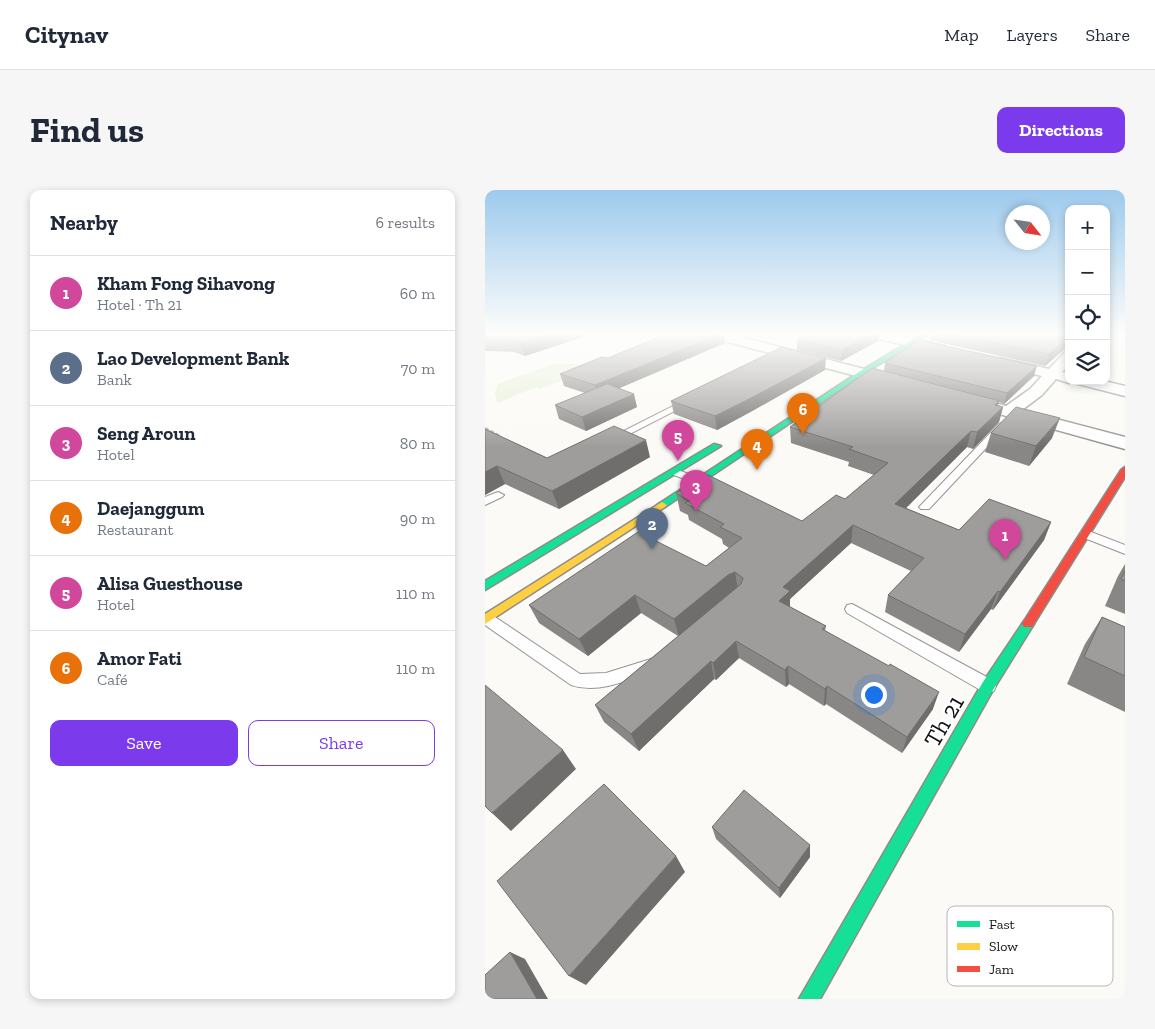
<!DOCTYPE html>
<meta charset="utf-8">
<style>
:root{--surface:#fff;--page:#f6f6f7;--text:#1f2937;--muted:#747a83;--line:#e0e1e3;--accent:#7c3aed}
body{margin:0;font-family:"Zilla Slab",serif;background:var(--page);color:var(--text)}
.controls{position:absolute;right:15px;top:15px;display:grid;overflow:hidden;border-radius:10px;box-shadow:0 2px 8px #0003}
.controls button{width:45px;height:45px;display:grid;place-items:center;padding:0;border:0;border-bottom:1px solid var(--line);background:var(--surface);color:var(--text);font:25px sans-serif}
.compass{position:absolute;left:520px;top:15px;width:45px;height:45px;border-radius:50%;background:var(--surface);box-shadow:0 2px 8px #0003;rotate:120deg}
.you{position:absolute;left:388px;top:504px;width:18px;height:18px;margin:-12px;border:4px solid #fff;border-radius:50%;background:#1a73e8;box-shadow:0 0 0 8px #1a73e833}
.badge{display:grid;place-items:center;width:32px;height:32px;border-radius:50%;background:var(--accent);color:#fff;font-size:16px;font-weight:700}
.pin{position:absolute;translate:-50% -41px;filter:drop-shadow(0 1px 2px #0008)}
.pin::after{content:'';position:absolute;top:26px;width:18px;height:15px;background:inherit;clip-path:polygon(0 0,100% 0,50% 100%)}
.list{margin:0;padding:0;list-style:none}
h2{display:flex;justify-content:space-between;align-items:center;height:65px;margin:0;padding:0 20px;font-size:21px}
h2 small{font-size:16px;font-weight:400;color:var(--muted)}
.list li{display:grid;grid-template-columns:32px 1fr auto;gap:15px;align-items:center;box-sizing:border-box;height:75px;padding:0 20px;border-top:1px solid var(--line)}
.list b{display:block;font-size:19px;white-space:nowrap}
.list p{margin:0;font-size:16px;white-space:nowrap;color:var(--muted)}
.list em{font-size:16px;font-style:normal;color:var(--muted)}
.actions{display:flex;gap:10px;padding:15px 20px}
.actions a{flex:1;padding:11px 0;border:1px solid var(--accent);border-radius:10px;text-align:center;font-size:18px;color:var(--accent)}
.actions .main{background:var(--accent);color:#fff}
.icon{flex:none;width:28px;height:28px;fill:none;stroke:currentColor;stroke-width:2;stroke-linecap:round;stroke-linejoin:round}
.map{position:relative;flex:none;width:640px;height:809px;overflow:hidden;border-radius:10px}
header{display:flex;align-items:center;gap:30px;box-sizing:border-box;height:70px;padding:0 25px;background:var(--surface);border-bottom:1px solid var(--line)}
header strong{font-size:24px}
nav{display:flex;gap:28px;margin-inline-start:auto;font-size:18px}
.intro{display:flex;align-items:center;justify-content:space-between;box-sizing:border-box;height:120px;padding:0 30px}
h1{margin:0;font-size:35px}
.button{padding:12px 22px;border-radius:10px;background:var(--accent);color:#fff;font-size:18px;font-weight:700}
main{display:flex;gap:30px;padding:0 30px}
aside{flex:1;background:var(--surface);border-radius:10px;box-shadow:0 2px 8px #0003}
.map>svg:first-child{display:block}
</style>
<header>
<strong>Citynav</strong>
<nav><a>Map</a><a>Layers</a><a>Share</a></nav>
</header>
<div class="intro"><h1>Find us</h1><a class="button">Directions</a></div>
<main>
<aside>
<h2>Nearby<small>6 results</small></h2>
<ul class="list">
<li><span class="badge" style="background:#d1479c">1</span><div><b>Kham Fong Sihavong</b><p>Hotel · Th 21</p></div><em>60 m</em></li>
<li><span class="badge" style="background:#5c6f8a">2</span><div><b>Lao Development Bank</b><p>Bank</p></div><em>70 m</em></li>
<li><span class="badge" style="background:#d1479c">3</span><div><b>Seng Aroun</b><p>Hotel</p></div><em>80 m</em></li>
<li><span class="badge" style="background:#e8710a">4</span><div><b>Daejanggum</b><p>Restaurant</p></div><em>90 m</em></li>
<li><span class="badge" style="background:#d1479c">5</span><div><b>Alisa Guesthouse</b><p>Hotel</p></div><em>110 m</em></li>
<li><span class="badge" style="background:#e8710a">6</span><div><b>Amor Fati</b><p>Café</p></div><em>110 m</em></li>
</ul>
<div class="actions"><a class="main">Save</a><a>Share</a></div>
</aside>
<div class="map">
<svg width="640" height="809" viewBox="0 0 640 809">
<rect width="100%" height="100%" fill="#fbfaf6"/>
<path fill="#e8f0d7" d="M68,174H99L111,177L55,199L51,197L12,213L10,203L13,194Z"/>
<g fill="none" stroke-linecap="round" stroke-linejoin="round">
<g stroke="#969594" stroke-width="2">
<path id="lane" d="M202,209L209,211L129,252L126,253L121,250Z
M517,233L522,236L520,238L444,319H436L434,317L436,315L514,234Z
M190,279L226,292L227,294L222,297L186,284L185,282L186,280Z
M13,302L19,305L17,307L0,315V307Z
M601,340L640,355V364L597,347L595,344L597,341Z
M367,414L509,491L511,496L509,501L503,503L497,501L362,423L360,419L362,415Z
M0,424L7,425L95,484L121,483L169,468L175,470L177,474L175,478C147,488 116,505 86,495L0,435Z"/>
</g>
<g stroke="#969594" stroke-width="3">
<path id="street" d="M223,144H244L410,187L413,190L410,193L405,195L224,147Z
M384,144H407L460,156L462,159L455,163L385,147Z
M584,162V175L577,182L584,183V191H589L584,193L571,189L557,205L537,220L640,247V259L478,214L476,211L478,208L484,206L521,216L545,199L557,186L510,175L508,172L510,169L515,168L564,179L579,163Z
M591,191H619L640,196V206L593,194Z"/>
</g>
<g stroke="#8c8c8a" stroke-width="3">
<path id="fast" d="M437,144H444L378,184L180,317H174L172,315L374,182Z
M229,254L236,256L0,400V391Z
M543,430L547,431L549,434L508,500L335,809H314L498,492L539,431Z"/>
</g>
<g stroke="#8c8c8a" stroke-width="3">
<path id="slow" d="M177,312L182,315L180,317L0,434V424Z"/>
</g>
<g stroke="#8c8c8a" stroke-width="3">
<path id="jam" d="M640,277V287L547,437H539L537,434L539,431L636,280Z"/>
</g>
<path stroke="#b9b9b8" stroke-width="2.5" stroke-dasharray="4 2" stroke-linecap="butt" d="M0,238L15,246"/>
<use href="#lane" fill="#fefefe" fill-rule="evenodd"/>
<use href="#street" fill="#fefefe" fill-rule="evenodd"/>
<use href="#fast" fill="#16e098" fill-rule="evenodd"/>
<use href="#slow" fill="#ffcf43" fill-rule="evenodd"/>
<use href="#jam" fill="#f24e42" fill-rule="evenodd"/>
</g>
<path fill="#898785" d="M0,144H107L40,166L29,162L0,161Z
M321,144H394L393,151L356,171L312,160V149Z
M445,144H584L583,156L560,176L444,150Z
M240,153L135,198L152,217L101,241L74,229L70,215L100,203L79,196L75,184L123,168Z
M400,173L549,186L519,214L514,212L513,215L518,217L514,232L488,259L482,257L421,318L474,340L566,332L559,350L508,420L506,419L474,462L400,422L403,405L426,381L366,353L305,409V417L341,436L340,441L448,519L417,563L341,514L339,516L304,494L301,497L254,468L231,490L229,489L154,561L119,532L110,515L193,446L156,423L103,466L54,433L44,415L221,376L244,358L238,354L237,349L204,330L203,325L195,321L191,303L317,331L360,309L389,285L363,276L364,272L306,253L305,237L399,181Z
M340,180L269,220L232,240L189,224L186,211Z
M0,239L62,268L165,267L74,319L20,294L0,305Z
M506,243L567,248L544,276L500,262Z
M640,374V424L620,416L633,386Z
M617,427L640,437V522L582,494L600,454Z
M227,637L325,667L295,708L231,649Z"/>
<path fill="#6f6e6c" d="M64,144H107L40,166L35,153Z
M235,144H239L240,153L113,207L110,195Z
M386,144H394L393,151L356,171L357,160Z
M584,146V152L583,156L560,176L564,164Z
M341,168L340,180L269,220L232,240L230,226Z
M552,176L549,186L519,214L522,203Z
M149,204L152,217L101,241L97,227Z
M514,211L510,224L518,217L514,232L488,259L492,242L510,215Z
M575,228L567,248L544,276L551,256Z
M486,241L482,257L408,331L410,314Z
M161,250L165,267L74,319L67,301Z
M12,276L20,294L0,305V282Z
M566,332L559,350L508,420L515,402Z
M368,335L366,353L305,409V419L294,411L298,397Z
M250,382L253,400L194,447L189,429L243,385Z
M513,401L506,419L474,462L480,444Z
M150,405L156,423L103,466L94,449Z
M251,451L254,468L231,490L228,473Z
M226,471L229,489L154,561L146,544Z
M303,476L304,494L301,497L300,480Z
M342,496L341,514L339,516L340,499Z
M454,502L448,519L417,563L422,547Z
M78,560L91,579L26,641L7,623Z
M325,655V667L295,708L294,698Z
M191,666L200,682L101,795L84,786Z
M25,762L40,769L63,809H52Z"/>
<path fill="#9f9d9b" stroke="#6f6e6c" d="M0,144H64L35,153L24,149L0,148Z
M181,144H235L110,195L75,184L117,167L123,168Z
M321,144H386L357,160L312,149Z
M468,144H584V147L564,164Z
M433,150L552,176L522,203L400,173Z
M297,157L341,168L268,207L230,226L186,211Z
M387,178L511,210L514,211L510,215L518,217L492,242L486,241L410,314L474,340L504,309L566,332L515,402L513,401L480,444L403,405L439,368L368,335L298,397L305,401L294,411L341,436L337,439L404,476L405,474L454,502L422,547L342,496L340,499L303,476L300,480L251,451L228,473L226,471L146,544L110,515L256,394L258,388L250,382L243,385L189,429L150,405L94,449L44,415L153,342L221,376L257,348L235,337L239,334L200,313L204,311L191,303L223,285L317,331L351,305L360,309L403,273L364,259L368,257L305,237Z
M122,194L149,204L97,227L70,215Z
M531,217L575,228L551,256L506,243Z
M129,236L161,250L67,301L12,276L0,282V239L62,268Z
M640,381V391L636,389Z
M617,427L640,437V486L599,467Z
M0,495L78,560L7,623L0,616Z
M119,594L191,666L84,786L12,691Z
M259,600L325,655L294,698L227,637Z
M25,762L52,809H0V785Z"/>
<linearGradient id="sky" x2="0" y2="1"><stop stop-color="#9dcaed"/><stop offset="0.56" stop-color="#fdfdfb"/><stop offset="1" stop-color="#fdfdfb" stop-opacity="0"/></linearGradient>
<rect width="640" height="257" fill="url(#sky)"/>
<g text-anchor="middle" stroke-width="5" stroke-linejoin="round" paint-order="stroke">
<g font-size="24" fill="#101010" stroke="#fff">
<text transform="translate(459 531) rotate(-60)" y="8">Th 21</text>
</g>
</g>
<rect x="462" y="716" width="166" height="80" rx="8" fill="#fff" stroke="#b7b7b7" stroke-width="1"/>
<rect x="472" y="731" width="23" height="6" fill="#16e098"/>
<rect x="472" y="753" width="23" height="7" fill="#ffcf43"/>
<rect x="472" y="776" width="23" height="6" fill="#f24e42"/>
<g font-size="14" fill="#101010">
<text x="504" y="739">Fast</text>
<text x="504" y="761">Slow</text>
<text x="504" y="784">Jam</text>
</g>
</svg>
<div class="controls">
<button>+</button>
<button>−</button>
<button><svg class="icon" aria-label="locate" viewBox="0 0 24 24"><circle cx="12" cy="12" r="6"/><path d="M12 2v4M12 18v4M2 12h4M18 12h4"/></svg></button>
<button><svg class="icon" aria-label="layers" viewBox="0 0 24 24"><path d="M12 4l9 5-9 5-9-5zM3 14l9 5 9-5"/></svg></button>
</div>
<svg class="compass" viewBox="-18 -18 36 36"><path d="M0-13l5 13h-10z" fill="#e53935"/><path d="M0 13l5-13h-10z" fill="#747a83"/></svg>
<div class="you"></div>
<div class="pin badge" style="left:520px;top:370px;background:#d1479c">1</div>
<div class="pin badge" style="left:167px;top:359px;background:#5c6f8a">2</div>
<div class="pin badge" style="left:211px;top:321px;background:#d1479c">3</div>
<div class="pin badge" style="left:272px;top:280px;background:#e8710a">4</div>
<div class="pin badge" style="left:193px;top:271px;background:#d1479c">5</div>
<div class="pin badge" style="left:318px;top:244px;background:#e8710a">6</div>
</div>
</main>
